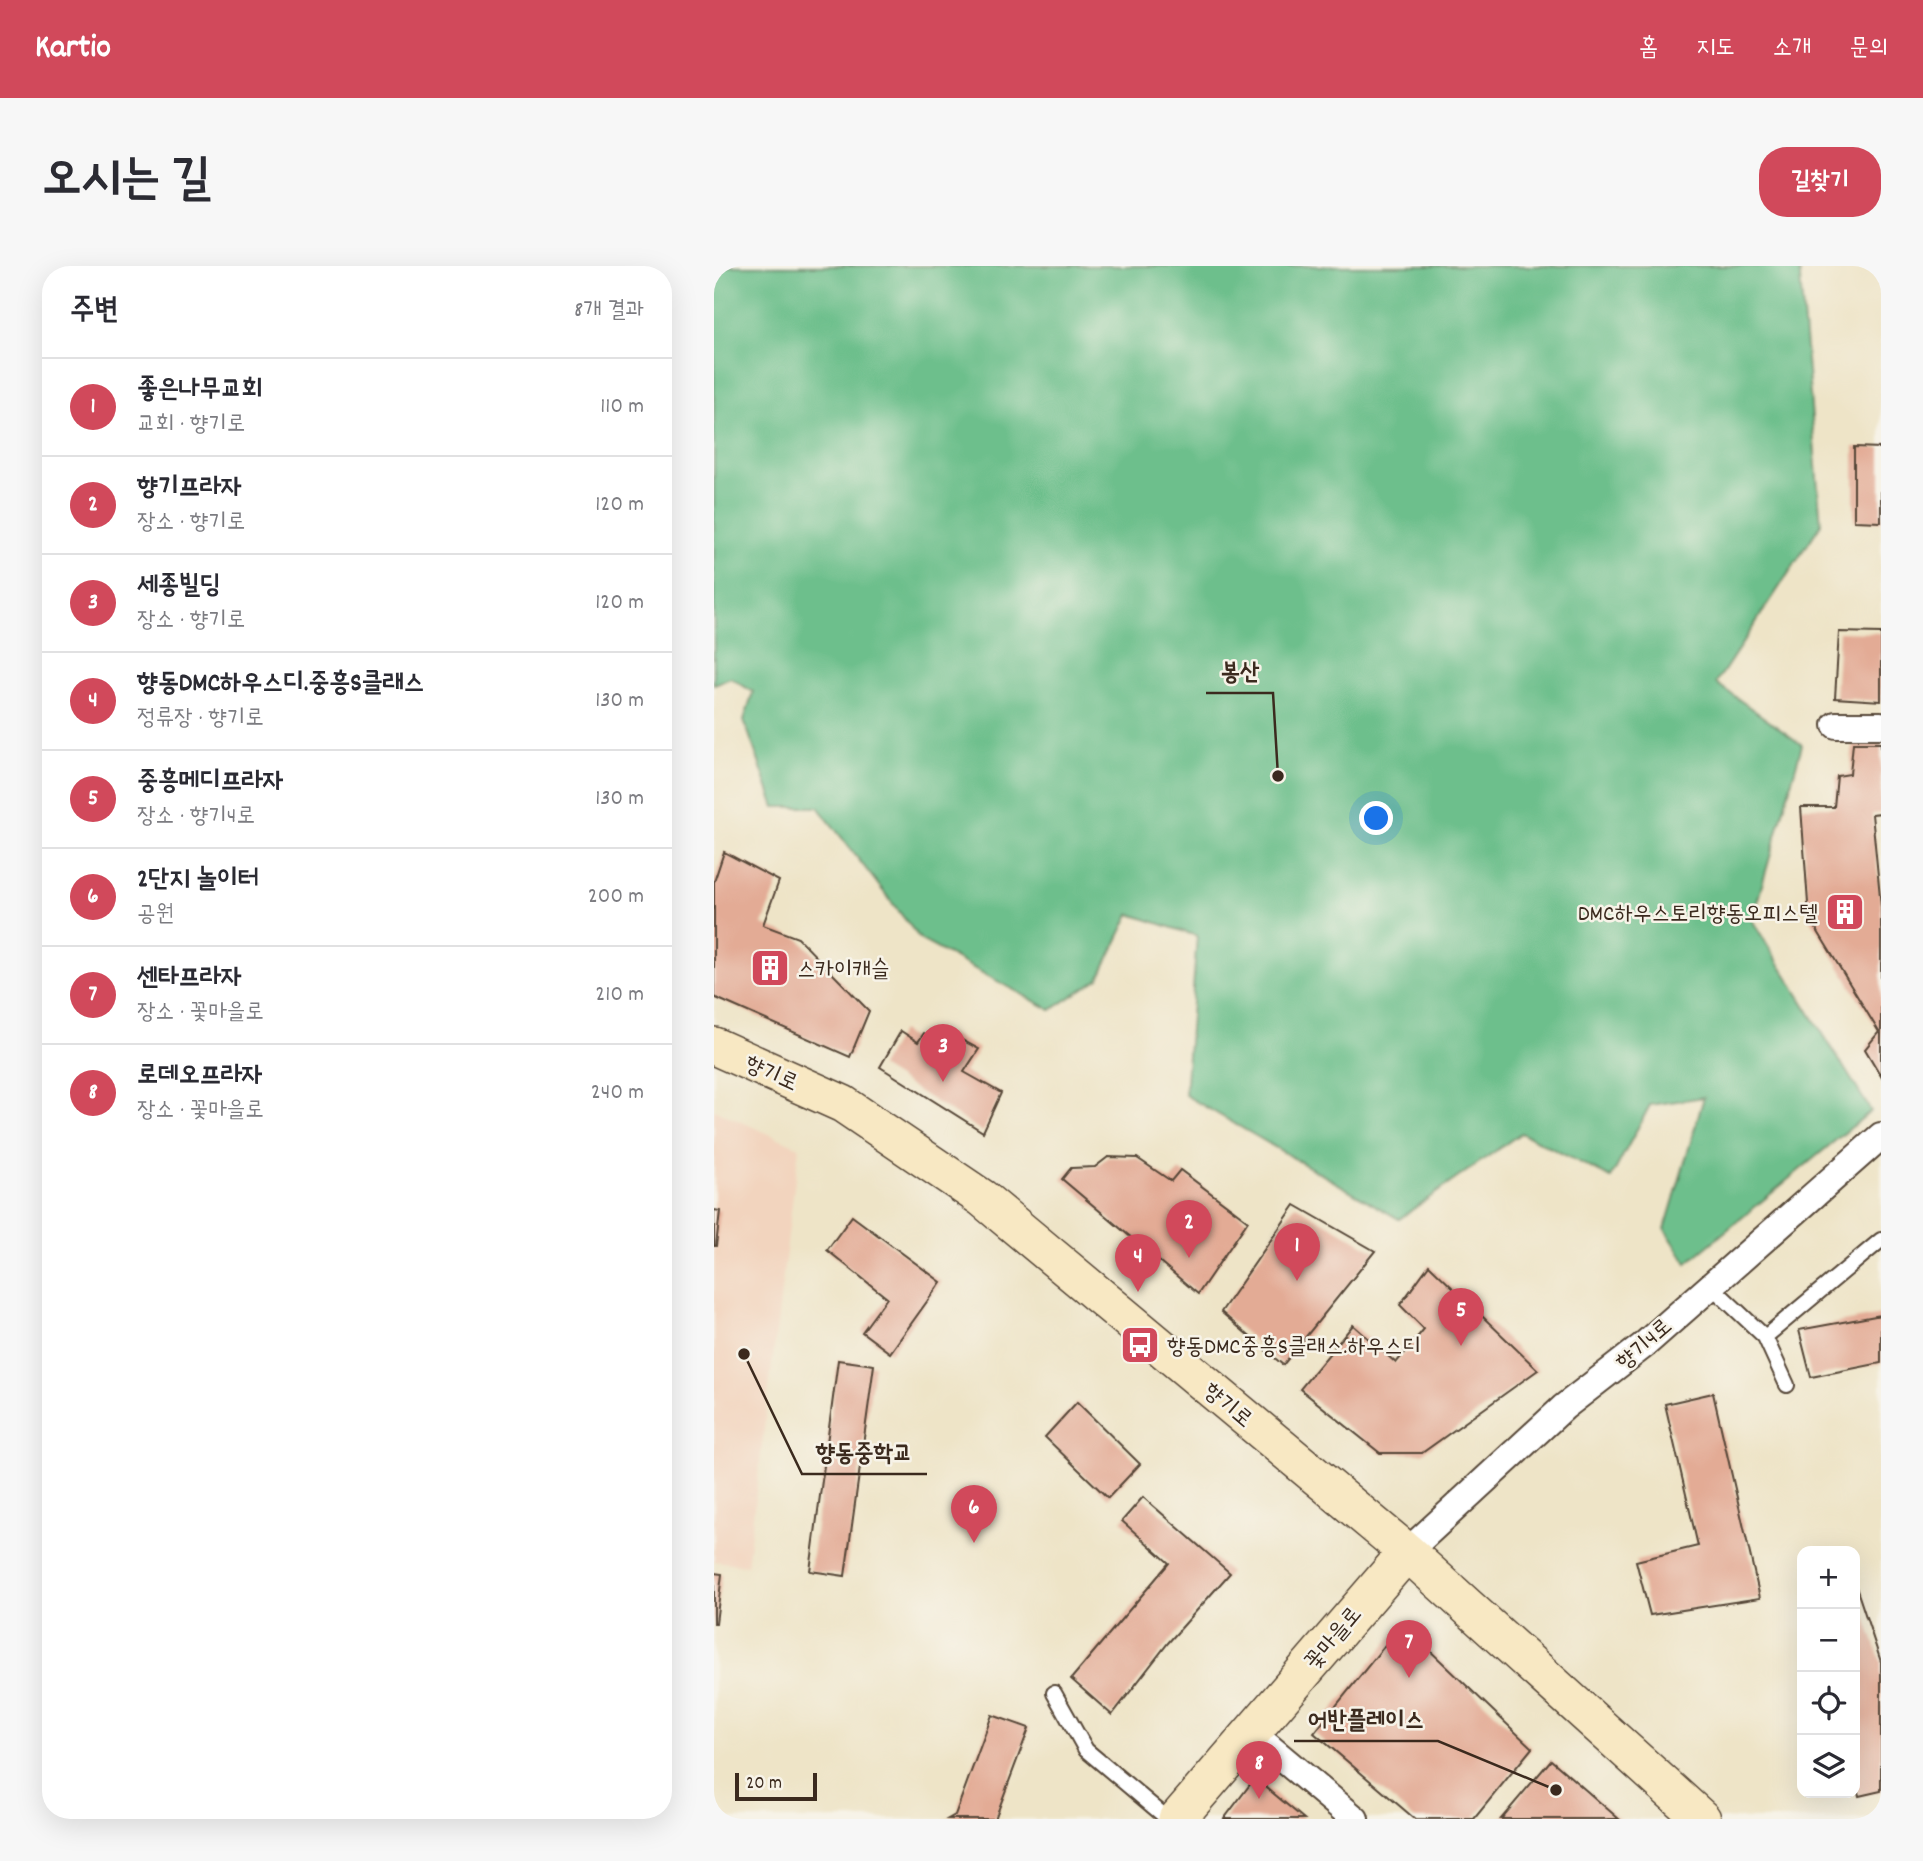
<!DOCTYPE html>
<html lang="ko">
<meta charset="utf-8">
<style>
:root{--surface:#fff;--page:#f7f7f7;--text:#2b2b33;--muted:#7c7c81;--line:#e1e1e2;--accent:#d1495b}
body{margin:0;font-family:Dekko,"Poor Story",sans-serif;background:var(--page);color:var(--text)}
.controls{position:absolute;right:21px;bottom:21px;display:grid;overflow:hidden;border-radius:14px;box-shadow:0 7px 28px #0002}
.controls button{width:63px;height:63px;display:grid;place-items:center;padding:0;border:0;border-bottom:2px solid var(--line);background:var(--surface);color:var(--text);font:35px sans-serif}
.scale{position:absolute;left:21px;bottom:18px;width:82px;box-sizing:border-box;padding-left:7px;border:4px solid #3b2a1e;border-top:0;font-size:19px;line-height:24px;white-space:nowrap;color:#3b2a1e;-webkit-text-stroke:5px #f7f3e8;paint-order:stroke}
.you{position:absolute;left:663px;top:553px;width:24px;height:24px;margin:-18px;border:5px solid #fff;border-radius:50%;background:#1a73e8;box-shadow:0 0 0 10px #1a73e833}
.badge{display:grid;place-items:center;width:46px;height:46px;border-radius:50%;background:var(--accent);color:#fff;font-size:23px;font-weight:700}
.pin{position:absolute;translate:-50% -58px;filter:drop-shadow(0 2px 4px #0008)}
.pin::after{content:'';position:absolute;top:37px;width:24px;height:21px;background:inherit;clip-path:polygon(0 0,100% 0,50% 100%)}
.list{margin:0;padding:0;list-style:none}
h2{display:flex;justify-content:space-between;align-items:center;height:91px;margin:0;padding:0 28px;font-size:30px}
h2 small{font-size:23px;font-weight:400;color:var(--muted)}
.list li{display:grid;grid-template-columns:46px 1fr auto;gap:21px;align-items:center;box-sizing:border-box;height:98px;padding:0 28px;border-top:2px solid var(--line)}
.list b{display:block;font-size:26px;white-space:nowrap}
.list p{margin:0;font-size:23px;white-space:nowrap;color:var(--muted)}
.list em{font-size:23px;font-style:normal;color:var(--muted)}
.icon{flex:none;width:38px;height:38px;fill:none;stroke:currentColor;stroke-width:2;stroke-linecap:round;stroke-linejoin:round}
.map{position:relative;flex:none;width:1167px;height:1553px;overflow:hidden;border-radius:28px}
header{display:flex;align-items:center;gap:42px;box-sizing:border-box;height:98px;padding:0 35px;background:var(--accent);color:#fff}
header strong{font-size:33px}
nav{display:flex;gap:38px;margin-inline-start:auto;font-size:24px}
.intro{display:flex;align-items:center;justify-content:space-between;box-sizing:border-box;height:168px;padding:0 42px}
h1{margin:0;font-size:49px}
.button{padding:18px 32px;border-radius:28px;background:var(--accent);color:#fff;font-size:24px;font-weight:700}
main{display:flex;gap:42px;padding:0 42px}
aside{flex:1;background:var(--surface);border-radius:28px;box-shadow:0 7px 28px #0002}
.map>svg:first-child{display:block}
</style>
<header>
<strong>Kartio</strong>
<nav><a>홈</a><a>지도</a><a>소개</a><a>문의</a></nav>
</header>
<div class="intro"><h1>오시는 길</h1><a class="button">길찾기</a></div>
<main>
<aside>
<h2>주변<small>8개 결과</small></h2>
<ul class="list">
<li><span class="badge">1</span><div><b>좋은나무교회</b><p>교회 · 향기로</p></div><em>110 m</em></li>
<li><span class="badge">2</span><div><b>향기프라자</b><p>장소 · 향기로</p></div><em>120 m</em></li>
<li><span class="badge">3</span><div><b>세종빌딩</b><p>장소 · 향기로</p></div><em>120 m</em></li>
<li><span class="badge">4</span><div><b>향동DMC하우스디.중흥S클래스</b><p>정류장 · 향기로</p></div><em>130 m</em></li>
<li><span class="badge">5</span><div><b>중흥메디프라자</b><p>장소 · 향기4로</p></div><em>130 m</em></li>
<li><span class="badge">6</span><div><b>2단지 놀이터</b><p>공원</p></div><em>200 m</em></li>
<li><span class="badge">7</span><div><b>센타프라자</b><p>장소 · 꽃마을로</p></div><em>210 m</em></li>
<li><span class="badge">8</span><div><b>로데오프라자</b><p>장소 · 꽃마을로</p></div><em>240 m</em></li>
</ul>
</aside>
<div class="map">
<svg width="1167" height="1553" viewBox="0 0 1167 1553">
<rect width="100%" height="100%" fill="#f7f3e8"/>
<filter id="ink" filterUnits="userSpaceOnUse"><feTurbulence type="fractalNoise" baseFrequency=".0143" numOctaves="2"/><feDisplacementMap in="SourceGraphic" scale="14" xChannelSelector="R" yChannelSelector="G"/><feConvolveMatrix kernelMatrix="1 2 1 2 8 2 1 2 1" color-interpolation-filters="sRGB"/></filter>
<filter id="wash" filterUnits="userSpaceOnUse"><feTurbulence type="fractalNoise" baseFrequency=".00686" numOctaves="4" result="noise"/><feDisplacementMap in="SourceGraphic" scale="28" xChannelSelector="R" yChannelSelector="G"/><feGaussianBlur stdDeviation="1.57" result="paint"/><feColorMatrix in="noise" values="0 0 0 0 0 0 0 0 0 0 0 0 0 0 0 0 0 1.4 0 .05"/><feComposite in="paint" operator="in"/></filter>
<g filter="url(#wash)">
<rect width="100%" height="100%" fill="#eee4c7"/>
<path fill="#f2d4be" d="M0,844L85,881L33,1299L0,1295Z"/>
<path fill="#6dbf8c" stroke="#547455" stroke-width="2" d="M0,0H1085L1107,258L1002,417L1088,479L1038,654L1157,845L973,997L951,963L990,831L936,839L897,912L807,867L685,953L471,829L483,670L416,648L385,712L337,744L207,674L104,541H61L30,454L39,426L17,412L0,418Z"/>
<g id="blocks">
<path fill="#e3ab95" d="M1140,181L1167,182V256L1140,255Z
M1125,366L1167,367V435L1121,432Z
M1139,477H1167V547L1158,548L1167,641V810L1151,783L1165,766L1095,651L1087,541H1120L1123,510L1136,508Z
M10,586L65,615L49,659L84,672L155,745L136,791L0,731V616Z
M187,765L204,776L210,767L227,777L235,767L265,783L250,806L287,827L269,866L166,801Z
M394,891L423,892L457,915L466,904L534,955L484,1028L348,913L357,902L381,901Z
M581,939L661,985L569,1099L507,1046Z
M0,944L6,945L2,980H0Z
M138,950L227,1016L176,1087L148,1066L173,1032L113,984Z
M715,999L824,1104L708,1187H666L586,1123L639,1059L682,1097L710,1063L686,1039Z
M1167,1049V1097L1097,1111L1085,1064Z
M124,1094L160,1099L131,1310L96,1305Z
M999,1127L1046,1332L936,1349L922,1295L984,1280L951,1138Z
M363,1136L426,1198L394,1232L331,1171Z
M429,1231L516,1307L454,1377L398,1449L357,1413L455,1297L408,1255Z
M0,1307L8,1308L2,1357H0Z
M1141,1318L1167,1396V1525L1145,1530L1141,1513Z
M688,1358L818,1482L760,1553H701L600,1467Z
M278,1449L315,1462L281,1553H234L241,1549Z
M837,1494L905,1553H787Z
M541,1512L590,1553H510Z"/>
</g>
</g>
<g filter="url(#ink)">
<use href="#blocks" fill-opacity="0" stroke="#564637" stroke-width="2"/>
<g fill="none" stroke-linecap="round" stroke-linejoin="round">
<g stroke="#564637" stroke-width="18">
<path id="lane" d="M995,1018L1051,1071L1073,1119
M1051,1071L1167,974
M340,1427L372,1484L454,1553"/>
</g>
<g stroke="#564637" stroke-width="30">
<path id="street" d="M1122,459H1167
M693,1286L850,1141L930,1079L1167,870
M537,1466L641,1553"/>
</g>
<g stroke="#564637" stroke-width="40">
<path id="secondary" d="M0,780L129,838L268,932L693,1286L988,1553
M463,1553L693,1286"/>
</g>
<use href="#lane" stroke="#fff" stroke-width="14"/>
<use href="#street" stroke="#fff" stroke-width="26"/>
<use href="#secondary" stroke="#f8e8c3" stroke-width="37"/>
</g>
</g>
<defs>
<g id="building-square" transform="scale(2.0125)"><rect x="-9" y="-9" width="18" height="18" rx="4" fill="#d1495b" stroke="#f7f3e8"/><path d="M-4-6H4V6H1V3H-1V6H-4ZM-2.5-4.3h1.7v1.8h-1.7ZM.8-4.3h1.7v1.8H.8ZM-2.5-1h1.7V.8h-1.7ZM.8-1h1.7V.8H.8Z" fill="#fff"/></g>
<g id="bus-square" transform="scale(2.0125)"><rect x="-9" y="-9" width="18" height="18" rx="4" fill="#d1495b" stroke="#f7f3e8"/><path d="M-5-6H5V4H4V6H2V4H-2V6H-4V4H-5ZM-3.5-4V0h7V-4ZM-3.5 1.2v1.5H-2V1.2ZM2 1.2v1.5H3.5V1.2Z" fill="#fff"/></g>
</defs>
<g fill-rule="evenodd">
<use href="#building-square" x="1131" y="646"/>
<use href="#building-square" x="56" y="702"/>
<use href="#bus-square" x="426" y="1079"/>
</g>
<g text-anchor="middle" stroke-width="5" stroke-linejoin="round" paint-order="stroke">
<g font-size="23" fill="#3b2a1e" stroke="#f7f3e8" text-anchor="start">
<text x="1104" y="654" text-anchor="end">DMC하우스토리향동오피스텔</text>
<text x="83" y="710">스카이캐슬</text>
<text x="453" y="1087">향동DMC중흥S클래스.하우스디</text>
</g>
<g font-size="23" fill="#3b2a1e" stroke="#f7f3e8">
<text transform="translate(58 806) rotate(24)" y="8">향기로</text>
<text transform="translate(929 1077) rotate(-41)" y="8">향기4로</text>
<text transform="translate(515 1138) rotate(40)" y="8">향기로</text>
<text transform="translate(618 1371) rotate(-50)" y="8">꽃마을로</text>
</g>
</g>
<path fill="none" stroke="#3b2a1e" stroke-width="2.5" d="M564 510L559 427H492M30 1088L88 1208H213M842 1524L724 1475H580"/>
<g fill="#3b2a1e" stroke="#f7f3e8" stroke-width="2.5">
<circle cx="564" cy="510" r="7"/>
<circle cx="30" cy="1088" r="7"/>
<circle cx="842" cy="1524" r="7"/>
</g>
<g font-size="24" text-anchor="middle" font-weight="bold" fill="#3b2a1e" stroke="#f7f3e8" stroke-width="5" stroke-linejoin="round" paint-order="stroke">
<text x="526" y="413">봉산</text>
<text x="150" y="1194">향동중학교</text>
<text x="652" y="1461">어반플레이스</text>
</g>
</svg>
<div class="controls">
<button>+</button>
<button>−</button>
<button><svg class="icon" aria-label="locate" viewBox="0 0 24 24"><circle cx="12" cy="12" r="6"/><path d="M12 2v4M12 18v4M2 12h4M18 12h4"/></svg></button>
<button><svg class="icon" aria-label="layers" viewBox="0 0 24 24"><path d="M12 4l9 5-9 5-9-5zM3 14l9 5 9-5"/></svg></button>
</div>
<div class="scale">20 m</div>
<div class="you"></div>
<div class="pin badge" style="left:583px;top:1015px">1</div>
<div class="pin badge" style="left:475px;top:992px">2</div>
<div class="pin badge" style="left:229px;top:816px">3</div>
<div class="pin badge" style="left:424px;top:1026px">4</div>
<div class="pin badge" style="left:747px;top:1080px">5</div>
<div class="pin badge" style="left:260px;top:1277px">6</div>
<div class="pin badge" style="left:695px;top:1412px">7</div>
<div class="pin badge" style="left:545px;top:1533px">8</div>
</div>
</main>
